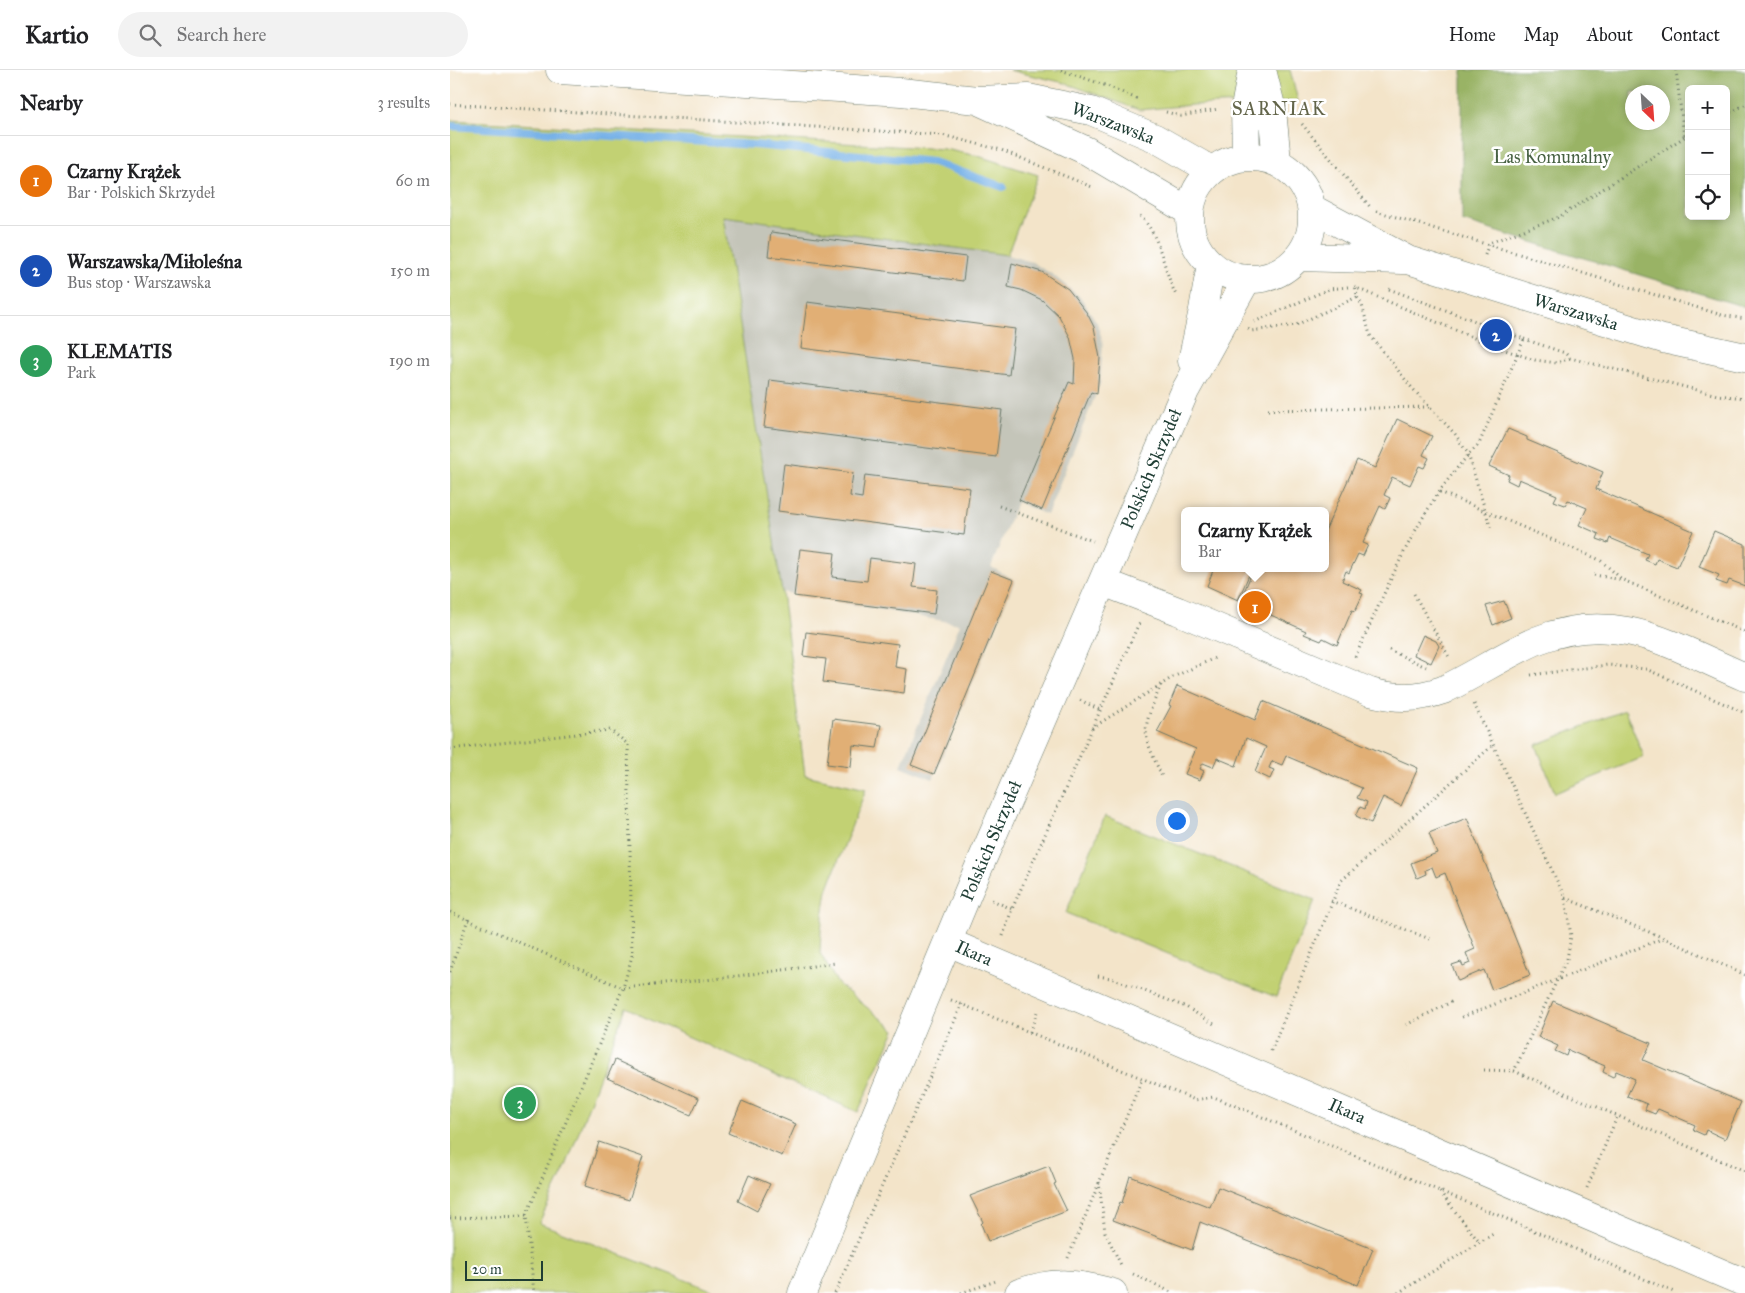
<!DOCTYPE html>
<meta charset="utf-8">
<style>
:root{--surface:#fff;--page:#f2f2f2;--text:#202124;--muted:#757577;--line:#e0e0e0;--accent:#7c3aed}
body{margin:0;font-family:"IM FELL Great Primer",serif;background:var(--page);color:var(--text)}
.controls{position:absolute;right:15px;top:15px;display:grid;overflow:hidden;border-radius:8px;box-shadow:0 2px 8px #0003}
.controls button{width:45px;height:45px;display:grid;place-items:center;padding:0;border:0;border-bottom:1px solid var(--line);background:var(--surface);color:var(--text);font:25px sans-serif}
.compass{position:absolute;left:1175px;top:15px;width:45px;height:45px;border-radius:50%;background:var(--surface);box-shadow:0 2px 8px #0003;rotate:155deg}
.scale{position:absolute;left:15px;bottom:12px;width:78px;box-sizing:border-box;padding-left:5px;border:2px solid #1f3d34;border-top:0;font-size:14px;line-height:18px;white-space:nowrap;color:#1f3d34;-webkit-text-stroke:4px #fff;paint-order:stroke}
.you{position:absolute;left:726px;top:750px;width:18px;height:18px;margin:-12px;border:4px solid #fff;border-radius:50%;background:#1a73e8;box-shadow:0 0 0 8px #1a73e833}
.badge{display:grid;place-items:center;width:32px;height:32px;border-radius:50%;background:var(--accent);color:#fff;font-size:16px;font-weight:700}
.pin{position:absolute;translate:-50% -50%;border:2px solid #fff;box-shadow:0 1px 5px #0006}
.popup{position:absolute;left:731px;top:437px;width:148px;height:65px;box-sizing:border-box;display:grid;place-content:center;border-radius:8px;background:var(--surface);filter:drop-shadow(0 1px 4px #0005);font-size:16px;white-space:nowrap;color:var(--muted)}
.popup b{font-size:19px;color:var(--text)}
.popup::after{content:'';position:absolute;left:50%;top:100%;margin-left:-10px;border:10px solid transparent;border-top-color:var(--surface)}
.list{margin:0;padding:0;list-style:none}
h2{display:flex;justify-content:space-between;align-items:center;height:65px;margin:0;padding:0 20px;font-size:21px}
h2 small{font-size:16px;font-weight:400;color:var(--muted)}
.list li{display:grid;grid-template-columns:32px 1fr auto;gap:15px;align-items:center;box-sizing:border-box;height:90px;padding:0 20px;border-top:1px solid var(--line)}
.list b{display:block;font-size:19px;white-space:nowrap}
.list p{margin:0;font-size:16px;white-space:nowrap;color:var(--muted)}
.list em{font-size:16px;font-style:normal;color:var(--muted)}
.icon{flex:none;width:28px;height:28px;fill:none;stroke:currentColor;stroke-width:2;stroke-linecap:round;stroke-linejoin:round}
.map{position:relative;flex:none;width:1295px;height:1223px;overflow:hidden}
header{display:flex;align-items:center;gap:30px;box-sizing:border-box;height:70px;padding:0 25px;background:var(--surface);border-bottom:1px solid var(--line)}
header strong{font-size:24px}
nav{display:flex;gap:28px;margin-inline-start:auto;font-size:18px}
.search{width:350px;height:45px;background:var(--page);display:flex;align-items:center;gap:12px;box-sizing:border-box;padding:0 18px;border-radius:28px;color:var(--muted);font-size:19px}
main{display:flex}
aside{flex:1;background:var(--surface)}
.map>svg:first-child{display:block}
</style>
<header>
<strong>Kartio</strong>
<div class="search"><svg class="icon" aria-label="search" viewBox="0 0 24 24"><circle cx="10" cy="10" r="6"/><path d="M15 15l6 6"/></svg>Search here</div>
<nav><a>Home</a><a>Map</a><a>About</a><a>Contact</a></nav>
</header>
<main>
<aside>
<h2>Nearby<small>3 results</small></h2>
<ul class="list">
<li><span class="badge" style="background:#e8710a">1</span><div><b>Czarny Krążek</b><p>Bar · Polskich Skrzydeł</p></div><em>60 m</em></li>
<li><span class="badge" style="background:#1a4fb4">2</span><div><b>Warszawska/Miłoleśna</b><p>Bus stop · Warszawska</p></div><em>150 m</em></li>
<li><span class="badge" style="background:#2e9e5b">3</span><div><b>KLEMATIS</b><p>Park</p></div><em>190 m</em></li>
</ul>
</aside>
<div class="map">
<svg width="1295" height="1223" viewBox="0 0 1295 1223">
<rect width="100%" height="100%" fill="#fff"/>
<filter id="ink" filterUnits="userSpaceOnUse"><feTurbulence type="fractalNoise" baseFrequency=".02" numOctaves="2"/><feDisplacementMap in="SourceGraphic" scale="10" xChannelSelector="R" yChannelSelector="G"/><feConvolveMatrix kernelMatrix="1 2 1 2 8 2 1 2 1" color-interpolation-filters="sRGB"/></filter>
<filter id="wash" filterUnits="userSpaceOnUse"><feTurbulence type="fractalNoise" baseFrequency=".0096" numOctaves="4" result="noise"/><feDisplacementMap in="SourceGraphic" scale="20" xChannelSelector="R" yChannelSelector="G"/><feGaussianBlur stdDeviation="1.12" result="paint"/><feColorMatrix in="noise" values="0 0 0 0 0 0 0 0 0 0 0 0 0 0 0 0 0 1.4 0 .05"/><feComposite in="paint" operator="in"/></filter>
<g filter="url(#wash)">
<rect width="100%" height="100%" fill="#f3e4c9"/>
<path fill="#c4c5b9" d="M273,145L557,185L582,192L603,205L631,228L647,253L653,272L650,314L597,445L567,432L541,497L565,510L483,709L451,696L510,554L332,522Z"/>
<path fill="#c2d173" stroke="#708754" d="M559,0H840L848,31L742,35L689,40L615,13Z
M0,50L494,79L528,86L588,105L557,185L273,146L332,522L355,705L416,719L377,820L371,860L370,883L388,914L445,960L408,1042L192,946L176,937L116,1096L89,1153L269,1223H0Z
M1175,640L1194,687L1105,723L1086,675Z
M655,746L865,830L826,927L616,843Z"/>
<path fill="#99b365" stroke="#5c784c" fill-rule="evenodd" d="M1016,0H1295V237L1012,151V1ZM1239,19H1276V146H1239ZM1182,22H1212V52H1182Z"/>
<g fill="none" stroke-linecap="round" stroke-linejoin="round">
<path stroke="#76b1e7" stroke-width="8" d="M0,56L305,75L483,92L553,117"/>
</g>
<g id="blocks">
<path fill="#e1af74" d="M321,162L516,187L513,211L318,186Z
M562,193L592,202L618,219L637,243L644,257L650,288L647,324L641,322L592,440L569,430L619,312L624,314L625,289L620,267L609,246L592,230L571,220L558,217Z
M357,232L565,259L559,305L351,278Z
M320,310L552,340L546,387L314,357Z
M947,349L982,366L973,385L979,388L974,398L969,396L960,415L942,407L934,425L940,428L935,439L930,436L913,473L918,475L913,486L908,484L899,503L896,501L892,511L912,520L910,523L913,524L905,541L902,540L887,575L873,568L871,571L854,564L856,561L790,531L804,498H875V461L907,390L925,398Z
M1058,359L1077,367V370L1153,402L1146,419L1243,461L1227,497L1207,489L1205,494L1195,490L1198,484L1160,468L1158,473L1147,469L1149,464L1129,455L1137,438L1118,430L1115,435L1104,431L1107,425L1069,409L1067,415L1057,410L1059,405L1039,396Z
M334,394L403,403L400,426L412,428L415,405L520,418L514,465L328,441Z
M1264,461L1295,474V516L1279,510L1277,515L1266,511L1269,505L1249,497Z
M350,479L385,483L382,507L417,511L420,488L466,494L463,517L487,520L484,544L344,526Z
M764,498H802L788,530L757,516Z
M541,501L564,510L484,704L461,695Z
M1054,531L1061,548L1043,555L1036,536Z
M356,562L448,574L445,597L457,599L454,623L373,612L376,589L353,586Z
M973,565L986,571L989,576L981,593L964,585Z
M727,616L805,650L813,631L968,698L951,736L933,727L921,753L906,746L910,737L915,739L917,732L907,728L912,718L836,686L832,695L822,691L819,698L824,700L820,709L805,702L816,677L796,668L786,696L767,688L763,697L753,693L750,699L754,701L750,710L735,704L746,679L707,662L721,636L719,635Z
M383,649L431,655L427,678L403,675L401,697L377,694Z
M1017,748L1080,905L1042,920L1034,900L1008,911L1002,895L1011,892L1013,896L1020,893L1016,883L1025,879L995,803L986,807L982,797L975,800L976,804L967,808L961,793L987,783L979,763Z
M1103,931L1201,973L1193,990L1291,1032L1275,1069L1256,1060L1254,1065L1243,1060L1245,1055L1208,1039L1205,1044L1195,1040L1197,1034L1177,1026L1185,1009L1166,1001L1163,1007L1153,1002L1155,996L1118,980L1116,986L1105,981L1108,976L1088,967Z
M165,990L249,1028L241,1045L157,1008Z
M292,1031L346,1054L332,1086L278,1063Z
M149,1072L193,1087L179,1130L135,1116Z
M599,1096L606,1113L604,1114L617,1141L538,1171L531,1154L533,1152L520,1126Z
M299,1105L320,1114L307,1141L288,1131Z
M680,1106L760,1137L768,1117L923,1179L908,1215L750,1152L742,1180L663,1150L670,1132L672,1133Z"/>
</g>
</g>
<g filter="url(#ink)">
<use href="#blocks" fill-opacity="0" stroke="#697768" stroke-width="1"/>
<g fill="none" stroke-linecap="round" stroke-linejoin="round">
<g stroke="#697768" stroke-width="29">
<path id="minor" d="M812,0L822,40L827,91
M796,86L795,38L802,0
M742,291L753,240L761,194
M653,512L728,541L920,622C947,629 967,629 993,620C1025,605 1055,584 1088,570C1167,538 1224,577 1295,607
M498,872L1295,1213
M352,1223L519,820L735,321L797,209
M569,1223C605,1210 627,1213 663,1223"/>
</g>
<g stroke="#697768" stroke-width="29">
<path id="major" d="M110,0L451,22L527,30L578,28L641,41L705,68L761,100
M531,32L637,81L740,142
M740 148a61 61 0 1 1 122 0a61 61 0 1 1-122 0Z
M863,139L958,190L1213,269L1295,287
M849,187L953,190"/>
</g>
<path stroke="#697768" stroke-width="3" stroke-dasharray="1 4" stroke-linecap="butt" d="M611,0L660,17L687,29
M1226,0L1234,66
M0,34L492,65L551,80L642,117
M716,42L731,46L768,39
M1276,44L1295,35
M852,54L921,138
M926,141L1272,245L1295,249
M690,146C710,163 714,203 727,227
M1035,185L1039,173L1109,147L1239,64
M904,217L1043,276L1085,290L1107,293L1120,288
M906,218L907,227L912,235L920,265L962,318L1005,364L1018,384L1041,459
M804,252L879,219L898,217
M798,259L801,261L846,255L907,227
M1074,269L1115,283L1120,288L1267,325L1295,328
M818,340L979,337
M990,422L1150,490L1173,510
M549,436L643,471
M1144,505L1173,510L1295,562
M964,524L999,587
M939,580L976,597
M905,587C940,513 970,432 1029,374L1074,269L936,218
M1081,605L1158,595L1196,599L1295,643
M711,615C690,664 692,661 713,709
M630,630L650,640
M1024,634L1115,828L1121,866L1117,889L1064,1001
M642,658L723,607L767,587
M0,679L160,660L178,674L182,886L173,918L76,1146L84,1223
M1115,828L1214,868L1295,905
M542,830L562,839
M881,831L980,869
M0,842L173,918L264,909L386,893
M553,866L562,839L689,553
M0,902L18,849
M648,906L661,908L736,937L764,954
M501,930L745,1030L764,1027L1050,1146L1226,1223
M1012,947L1214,868
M956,955L1005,930
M580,962L588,939
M821,981L891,811L1044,674
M1034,1000L1064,1001L1295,1101
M649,1112L655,1162L672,1197
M1137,1118L1167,1047
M990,1122L1030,1173
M0,1148L76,1146
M618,1188L692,1009
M683,1204L723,1223
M385,1223L512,934
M511,1223L546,1211
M948,1223L1043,1164"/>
<use href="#minor" stroke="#fff" stroke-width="28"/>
<use href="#major" stroke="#fff" stroke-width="28"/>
</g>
</g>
<g text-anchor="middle" stroke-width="5" stroke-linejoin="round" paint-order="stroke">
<g font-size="18" fill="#1f3d34" stroke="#fff">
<text transform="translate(663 53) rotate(21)" y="6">Warszawska</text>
<text transform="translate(1126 242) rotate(17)" y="6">Warszawska</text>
<text transform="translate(701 399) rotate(-67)" y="6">Polskich Skrzydeł</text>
<text transform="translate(541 771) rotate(-67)" y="6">Polskich Skrzydeł</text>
<text transform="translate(524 883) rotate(24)" y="6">Ikara</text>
<text transform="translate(897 1041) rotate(23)" y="6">Ikara</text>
</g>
<g font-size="18" fill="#486244" stroke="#fff">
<text x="1102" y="93">Las Komunalny</text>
</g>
<g font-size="19" letter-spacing="1" fill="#63654a" stroke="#fff">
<text x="829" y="45">SARNIAK</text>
</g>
</g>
</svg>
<div class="controls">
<button>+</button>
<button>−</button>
<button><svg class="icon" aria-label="locate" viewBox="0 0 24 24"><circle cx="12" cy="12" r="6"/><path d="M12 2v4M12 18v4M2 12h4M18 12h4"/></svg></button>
</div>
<svg class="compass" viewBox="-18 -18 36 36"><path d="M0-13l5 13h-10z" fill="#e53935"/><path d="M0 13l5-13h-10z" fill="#757577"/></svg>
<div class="scale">20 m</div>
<div class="you"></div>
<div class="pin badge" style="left:805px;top:537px;background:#e8710a">1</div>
<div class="popup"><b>Czarny Krążek</b>Bar</div>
<div class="pin badge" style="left:1046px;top:265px;background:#1a4fb4">2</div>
<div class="pin badge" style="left:70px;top:1033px;background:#2e9e5b">3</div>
</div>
</main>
